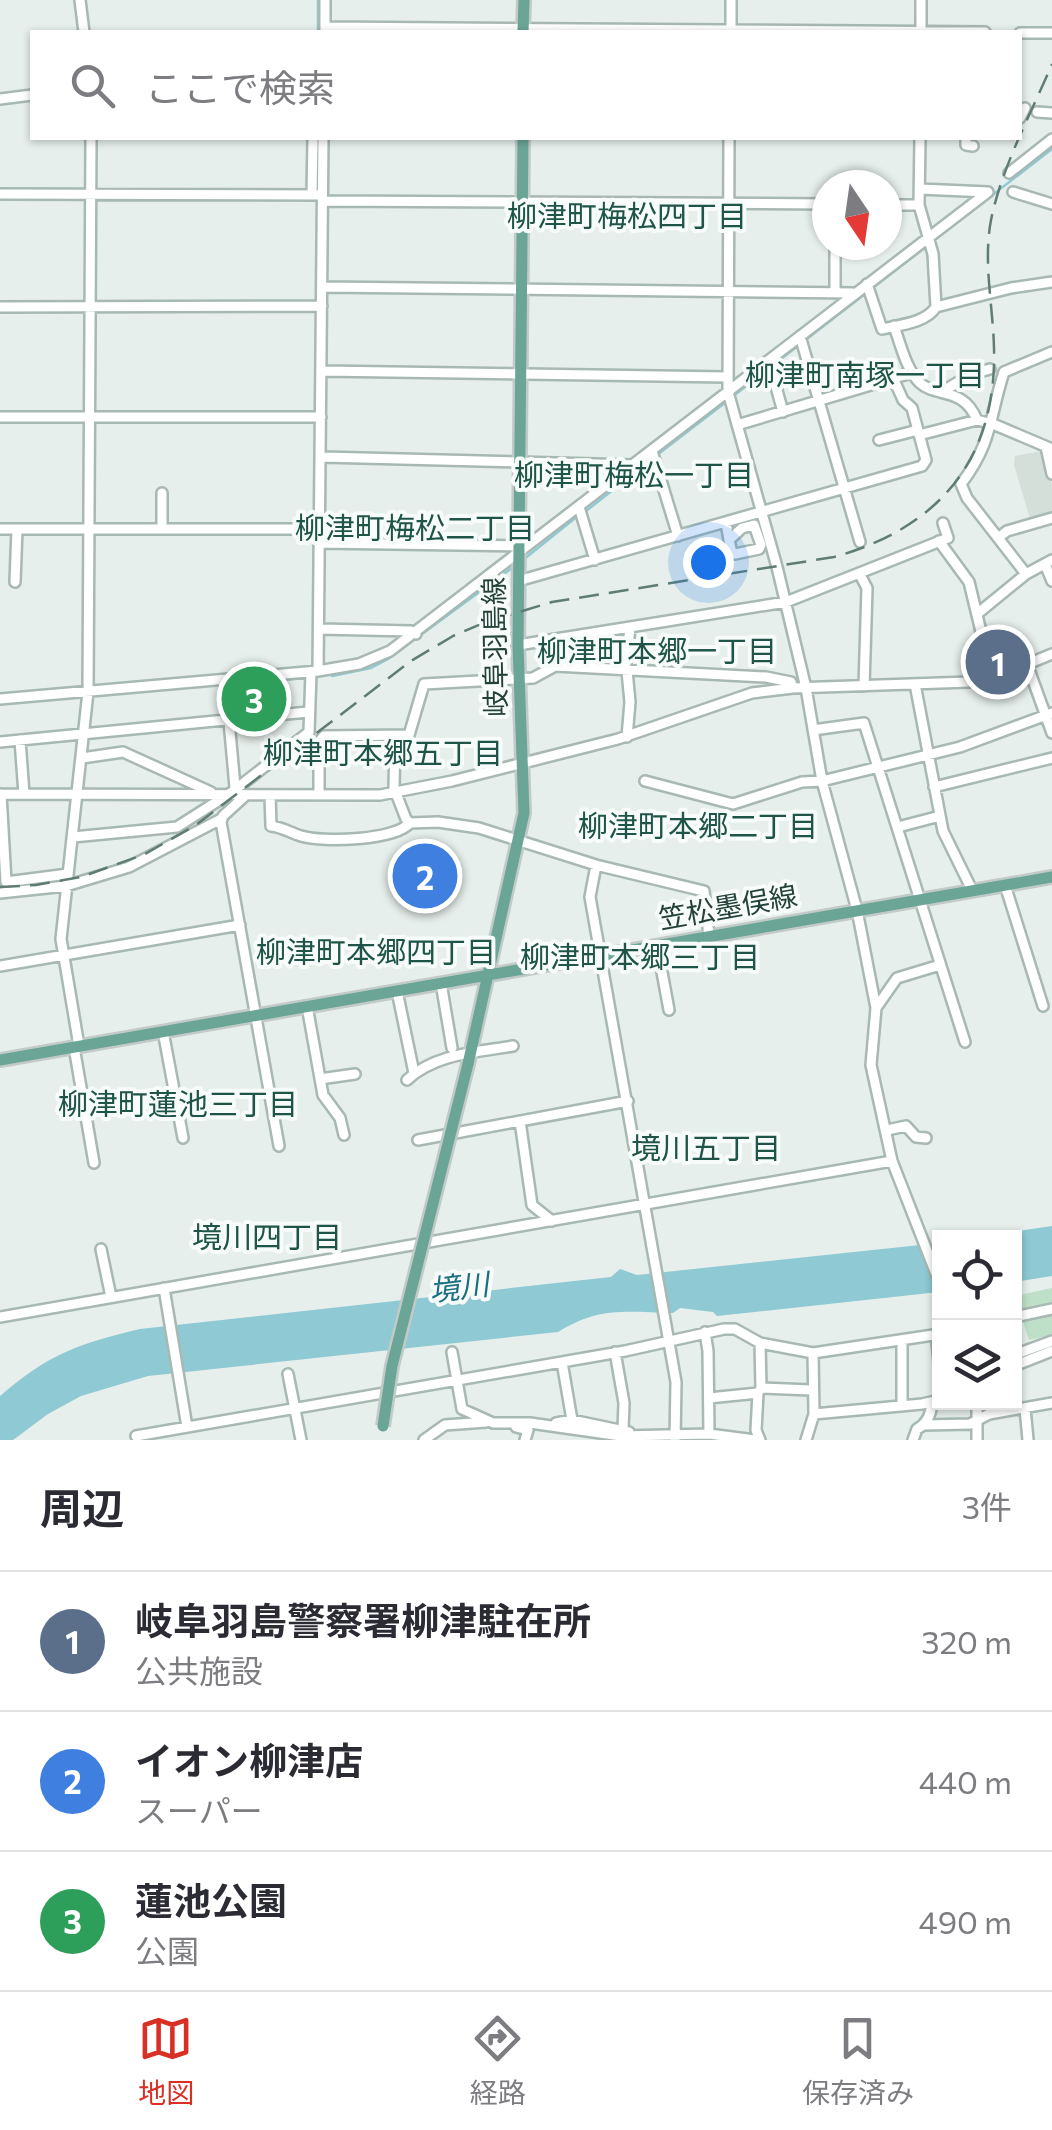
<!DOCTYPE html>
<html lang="ja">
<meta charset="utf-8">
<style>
:root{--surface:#fff;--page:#f7f7f7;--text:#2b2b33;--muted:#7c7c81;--line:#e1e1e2;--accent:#d93025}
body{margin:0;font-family:Commissioner,"Noto Sans JP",sans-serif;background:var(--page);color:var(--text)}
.controls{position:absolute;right:30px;bottom:30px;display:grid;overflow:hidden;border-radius:0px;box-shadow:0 2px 8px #0004}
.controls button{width:90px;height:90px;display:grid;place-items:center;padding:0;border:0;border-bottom:2px solid var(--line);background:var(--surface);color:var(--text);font:50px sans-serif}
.compass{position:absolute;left:812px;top:170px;width:90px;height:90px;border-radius:50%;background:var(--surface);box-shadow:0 2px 8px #0004;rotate:167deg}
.you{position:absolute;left:708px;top:562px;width:35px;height:35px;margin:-25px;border:8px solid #fff;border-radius:50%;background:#1a73e8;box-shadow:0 0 0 15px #1a73e833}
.badge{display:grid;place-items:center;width:65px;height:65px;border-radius:50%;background:var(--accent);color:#fff;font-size:32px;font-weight:700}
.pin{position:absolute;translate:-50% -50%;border:5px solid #fff;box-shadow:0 2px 10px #0006}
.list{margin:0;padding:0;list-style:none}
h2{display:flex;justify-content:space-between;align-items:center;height:130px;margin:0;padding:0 40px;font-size:42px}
h2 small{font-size:32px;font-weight:400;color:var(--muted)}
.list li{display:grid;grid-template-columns:65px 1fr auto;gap:30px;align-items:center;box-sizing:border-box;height:140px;padding:0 40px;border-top:2px solid var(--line)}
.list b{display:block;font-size:38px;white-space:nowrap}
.list p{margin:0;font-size:32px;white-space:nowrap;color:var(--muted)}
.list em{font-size:32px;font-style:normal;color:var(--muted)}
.icon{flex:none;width:55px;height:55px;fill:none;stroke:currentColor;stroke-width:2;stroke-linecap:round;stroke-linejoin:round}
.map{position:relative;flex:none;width:1052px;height:1440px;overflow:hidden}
.search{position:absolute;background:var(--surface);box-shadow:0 2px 8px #0004;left:30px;right:30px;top:30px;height:110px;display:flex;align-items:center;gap:25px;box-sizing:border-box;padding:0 35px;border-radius:0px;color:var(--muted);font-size:38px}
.sheet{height:550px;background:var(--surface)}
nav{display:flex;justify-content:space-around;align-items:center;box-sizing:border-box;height:140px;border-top:2px solid var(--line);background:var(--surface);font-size:28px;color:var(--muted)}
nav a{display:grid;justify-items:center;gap:5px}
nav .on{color:var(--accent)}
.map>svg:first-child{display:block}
</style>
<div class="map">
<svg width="1052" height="1440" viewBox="0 0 1052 1440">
<rect width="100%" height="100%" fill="#e6efeb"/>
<path fill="#d4dfda" d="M1041,451L1052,485V516L1031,522L1014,465L1015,456Z"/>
<path fill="#bfe0c8" d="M284,682L286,712L226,718L220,686Z
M1052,1288V1335L1029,1340L1015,1296Z"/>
<path fill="#8ec9d4" d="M1052,1226V1276L1015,1282L1014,1238L977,1237Z
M939,1243V1292L717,1316L713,1312L680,1308L673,1313C625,1312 600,1306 558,1332L148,1376L81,1396L48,1414L13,1440H0V1396C49,1354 77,1344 140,1329L611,1277L620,1269L637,1275Z"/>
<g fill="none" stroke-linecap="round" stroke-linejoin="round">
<path stroke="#8ec9d4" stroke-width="2.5" d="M318,0V32
M933,241L1052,149
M732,397L927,246
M657,455L726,402
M586,511L651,460
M314,525L316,388
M314,533V595
M523,560L579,515
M332,676L371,668L388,659L512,568
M126,692L306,678"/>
<g stroke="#a8b8b2" stroke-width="14">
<path id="minor" d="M80,0L84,32
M325,27L985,32
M325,32V0
M731,32V0
M921,32V0
M1020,33H1052
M0,99L32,95
M1037,112L1052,113
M1020,118L1025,108
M729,138L728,392L777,567L806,688L822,781L857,910L876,1008L871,1065L892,1161L940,1284
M920,138L919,205L933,254L936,307
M966,138V145L973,146
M1009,173L1052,139
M920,189L988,192
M1013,192L1052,204
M0,194L322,195
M312,195L313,138
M324,201L827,204
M887,205H919
M867,284L882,329C899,325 926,323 936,307L1011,288L1052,282
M322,287L853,293
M835,291V245
M0,307L322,306
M894,326C901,346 906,369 920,383C936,398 963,386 977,420
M800,336L860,542
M323,371L727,377
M773,376L783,412
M943,391L972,374L990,369
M0,417H321
M737,425L911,373
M919,435L977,420L993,424L1052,449
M879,440L918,430
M1046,447L1052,474
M652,451L678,536
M322,457L634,465
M579,507L595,560
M726,523L729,540L742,528L754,525L761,545L759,549L735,554L732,553L729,540
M0,529H320
M162,529V493
M998,538L1007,531L1052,518
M939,541L969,582L992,677
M320,543L519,546
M1045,564L1052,581
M859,573L867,588L864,686
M1026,574L967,498L961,484C993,442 989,418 1004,372L1052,352
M518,581L922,466L926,460L912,408L903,400L894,380
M15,582L17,529
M977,614L1026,574L1052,560
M320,629L411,631L416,634
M518,645L786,602L948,538L943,523
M1027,664L1052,733
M318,671L323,138
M625,671L630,628
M627,671L630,702L627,737
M915,684L943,831L972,890
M0,699L318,671L359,664L390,651L988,192
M229,721L235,787
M813,730L864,723L965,1042
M395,737L394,788L406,819L410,823
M20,740L24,794
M0,742L308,712
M82,758L123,752L211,792
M645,781L733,804L802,782L822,781L960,747L1052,713
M934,787L1052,758
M0,794L380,795L452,781L618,739L752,693L793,688L969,682L1001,675L1052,654
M1,794L6,882L68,874
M246,795L223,816L221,822L279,1146
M270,795L271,826C282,827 291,833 301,836C324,843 395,840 410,823L438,822L479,828L596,865L704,891L709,936
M319,795V742L324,736L409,735L424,684L533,678L555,666L766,677L791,682L793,688
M898,827L940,816
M73,837L177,827L232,792L309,732L311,672
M596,865L590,897L676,1382L675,1440
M1005,885L1043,1006
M0,893L66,886L129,867L221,819
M657,945L669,1010
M0,966L240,925
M441,983L452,1048
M397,991L414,1073
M307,1006L323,1095L340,1118L344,1135
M876,1008L897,978L940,965
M163,1031L183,1138
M79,1046L61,939L88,692L91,138
M74,1047L94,1163
M320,1079L355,1074
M407,1080C434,1054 477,1052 513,1046
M520,1121L532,1205L552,1221
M887,1130L906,1126L916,1137L926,1138
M418,1140L628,1101
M101,1249L111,1297
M164,1288L187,1427
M0,1317L892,1161
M1014,1317L1052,1309
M705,1332L708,1351L709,1434
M936,1334L940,1372
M902,1340V1406
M760,1343L761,1388L811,1390
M452,1352L462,1409
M615,1352L624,1403L623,1430
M813,1353L814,1414
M1014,1355L1052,1341
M562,1362L572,1420
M1014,1366L1052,1351
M288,1374L301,1440
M758,1393L756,1430L760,1440
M709,1398L758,1393L761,1388
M977,1402V1440
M1025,1408L1028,1440
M462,1409L493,1423H530L621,1436L709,1434L755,1440
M556,1423L572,1420L629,1432
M924,1425L970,1424L989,1414L1052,1403
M516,1427L528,1430L525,1440
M136,1436L625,1351L724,1329H735L760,1343L813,1353L940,1334
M424,1440L445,1425L486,1422
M806,1440L814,1414L922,1404L940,1400
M913,1440L917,1429C927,1424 931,1414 932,1403"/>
</g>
<g stroke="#c2cac8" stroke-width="16">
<path id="major" d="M523,32L524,0
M0,1060L1052,877
M468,1064L524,813L518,645L523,138"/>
</g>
<use href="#minor" stroke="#fff" stroke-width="9"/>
<use href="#major" stroke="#6aa596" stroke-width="11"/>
<path stroke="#5f7d75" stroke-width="2.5" stroke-dasharray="20 10" stroke-linecap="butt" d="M0,887L36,885L81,877L145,854L196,825L411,661L453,636L486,622L552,602L834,557C939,528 997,459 994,348C993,306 983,262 991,220C1002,166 1031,114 1052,64"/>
<g stroke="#c2cac8" stroke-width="16" stroke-linecap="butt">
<path id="major-bridge" d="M383,1426L392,1366L468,1064"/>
</g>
<use href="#major-bridge" stroke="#6aa596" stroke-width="11"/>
</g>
<g text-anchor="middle" stroke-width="8" stroke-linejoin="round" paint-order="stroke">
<g font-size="28" fill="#24423a" stroke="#f7fbf9">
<text transform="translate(495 647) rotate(-91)" y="10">岐阜羽島線</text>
<text transform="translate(728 907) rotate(-10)" y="10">笠松墨俣線</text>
</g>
<g font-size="30" fill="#1f5548" stroke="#f7fbf9">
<text x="627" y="227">柳津町梅松四丁目</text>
<text x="865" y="386">柳津町南塚一丁目</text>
<text x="634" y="486">柳津町梅松一丁目</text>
<text x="415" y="539">柳津町梅松二丁目</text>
<text x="657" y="662">柳津町本郷一丁目</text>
<text x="383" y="764">柳津町本郷五丁目</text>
<text x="698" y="837">柳津町本郷二丁目</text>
<text x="376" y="963">柳津町本郷四丁目</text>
<text x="640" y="968">柳津町本郷三丁目</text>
<text x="178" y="1115">柳津町蓮池三丁目</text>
<text x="706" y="1159">境川五丁目</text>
<text x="267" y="1248">境川四丁目</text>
</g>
<g font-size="30" font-style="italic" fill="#1c6f80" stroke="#f7fbf9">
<text transform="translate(459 1288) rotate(-7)" y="10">境川</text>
</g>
</g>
</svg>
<div class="controls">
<button><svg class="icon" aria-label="locate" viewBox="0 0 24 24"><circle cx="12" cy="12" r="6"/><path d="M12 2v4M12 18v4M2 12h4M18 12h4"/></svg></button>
<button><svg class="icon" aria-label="layers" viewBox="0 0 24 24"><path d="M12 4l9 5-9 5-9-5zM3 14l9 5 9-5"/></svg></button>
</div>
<svg class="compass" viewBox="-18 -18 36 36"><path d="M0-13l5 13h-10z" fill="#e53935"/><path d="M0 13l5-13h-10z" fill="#7c7c81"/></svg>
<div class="you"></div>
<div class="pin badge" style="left:998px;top:662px;background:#5c6f8a">1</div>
<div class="pin badge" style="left:425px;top:876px;background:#3f7fe0">2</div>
<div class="pin badge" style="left:254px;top:699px;background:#2e9e5b">3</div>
<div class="search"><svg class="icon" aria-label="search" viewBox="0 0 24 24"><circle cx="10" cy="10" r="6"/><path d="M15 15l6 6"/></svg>ここで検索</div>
</div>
<section class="sheet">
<h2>周辺<small>3件</small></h2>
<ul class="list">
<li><span class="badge" style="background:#5c6f8a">1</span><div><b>岐阜羽島警察署柳津駐在所</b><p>公共施設</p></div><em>320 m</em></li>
<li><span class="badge" style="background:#3f7fe0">2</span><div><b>イオン柳津店</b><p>スーパー</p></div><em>440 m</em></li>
<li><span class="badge" style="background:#2e9e5b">3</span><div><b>蓮池公園</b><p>公園</p></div><em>490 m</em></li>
</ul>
</section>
<nav>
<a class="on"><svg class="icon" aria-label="map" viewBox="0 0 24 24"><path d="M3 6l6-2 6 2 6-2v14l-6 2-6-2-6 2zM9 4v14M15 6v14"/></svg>地図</a>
<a><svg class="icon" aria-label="directions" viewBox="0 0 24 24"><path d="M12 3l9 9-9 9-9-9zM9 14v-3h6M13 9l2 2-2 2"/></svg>経路</a>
<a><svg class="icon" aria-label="saved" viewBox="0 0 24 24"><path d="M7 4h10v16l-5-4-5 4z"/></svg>保存済み</a>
</nav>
